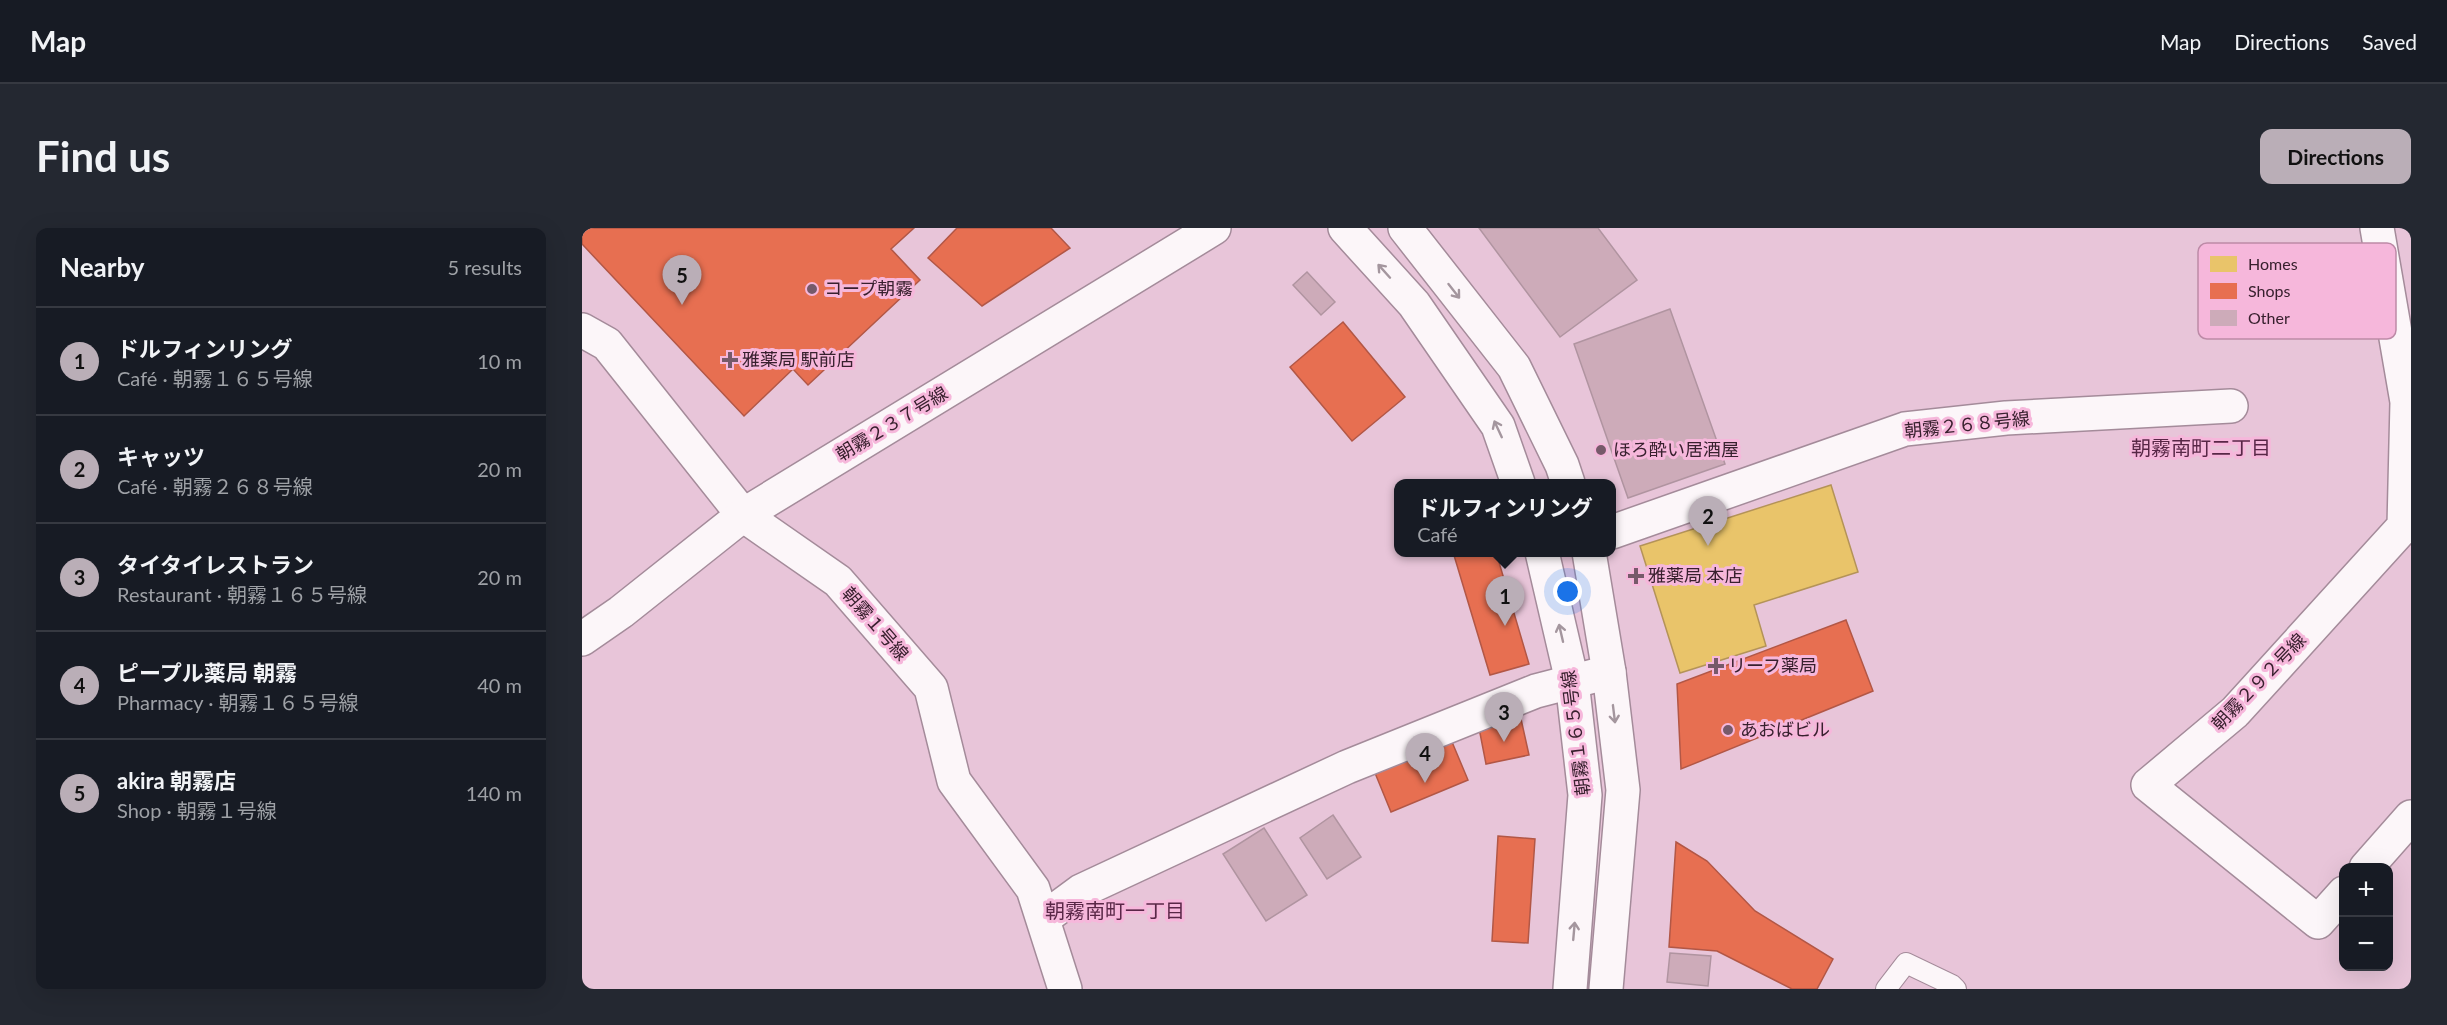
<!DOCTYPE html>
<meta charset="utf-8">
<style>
:root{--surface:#171b24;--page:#242831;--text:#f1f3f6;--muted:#9ea1a6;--line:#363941;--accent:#baaeb7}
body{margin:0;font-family:Lato,"Noto Sans JP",sans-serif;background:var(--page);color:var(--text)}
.controls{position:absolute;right:18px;bottom:18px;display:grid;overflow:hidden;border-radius:12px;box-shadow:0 6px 24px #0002}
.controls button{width:54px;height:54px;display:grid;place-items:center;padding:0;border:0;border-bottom:2px solid var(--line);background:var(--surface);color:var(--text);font:30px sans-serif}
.you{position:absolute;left:986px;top:364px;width:21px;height:21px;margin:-15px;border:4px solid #fff;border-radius:50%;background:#1a73e8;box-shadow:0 0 0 9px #1a73e833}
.badge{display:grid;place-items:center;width:39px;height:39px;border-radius:50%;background:var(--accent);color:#111;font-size:20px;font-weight:700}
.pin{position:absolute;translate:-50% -50px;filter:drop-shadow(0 2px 3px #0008)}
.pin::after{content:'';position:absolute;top:32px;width:21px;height:18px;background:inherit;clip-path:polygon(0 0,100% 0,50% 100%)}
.popup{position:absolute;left:812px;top:251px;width:222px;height:78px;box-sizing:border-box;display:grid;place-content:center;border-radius:12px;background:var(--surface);filter:drop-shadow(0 2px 4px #0005);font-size:20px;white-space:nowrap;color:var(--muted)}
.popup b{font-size:22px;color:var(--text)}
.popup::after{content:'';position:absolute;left:50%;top:100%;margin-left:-12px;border:12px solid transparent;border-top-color:var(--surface)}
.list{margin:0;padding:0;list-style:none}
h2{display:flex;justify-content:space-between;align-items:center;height:78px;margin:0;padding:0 24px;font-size:26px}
h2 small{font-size:20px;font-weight:400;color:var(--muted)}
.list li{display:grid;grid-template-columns:39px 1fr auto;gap:18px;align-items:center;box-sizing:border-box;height:108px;padding:0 24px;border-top:2px solid var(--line)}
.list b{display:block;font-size:22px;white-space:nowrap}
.list p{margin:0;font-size:20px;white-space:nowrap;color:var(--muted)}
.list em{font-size:20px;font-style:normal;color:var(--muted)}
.map{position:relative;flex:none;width:1829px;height:761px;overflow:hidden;border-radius:12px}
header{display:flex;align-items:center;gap:36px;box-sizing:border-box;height:84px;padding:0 30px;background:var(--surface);border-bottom:2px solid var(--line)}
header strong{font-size:28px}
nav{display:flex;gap:33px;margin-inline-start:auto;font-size:21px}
.intro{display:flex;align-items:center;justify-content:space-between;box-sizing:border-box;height:144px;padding:0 36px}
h1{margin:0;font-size:42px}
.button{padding:15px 27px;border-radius:12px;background:var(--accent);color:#111;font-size:21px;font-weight:700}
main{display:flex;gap:36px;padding:0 36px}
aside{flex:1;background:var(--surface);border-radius:12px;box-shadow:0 6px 24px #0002}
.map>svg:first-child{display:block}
</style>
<header>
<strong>Map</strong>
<nav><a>Map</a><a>Directions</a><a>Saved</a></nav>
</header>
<div class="intro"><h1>Find us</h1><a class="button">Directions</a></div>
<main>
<aside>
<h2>Nearby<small>5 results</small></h2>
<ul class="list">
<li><span class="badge">1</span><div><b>ドルフィンリング</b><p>Café · 朝霧１６５号線</p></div><em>10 m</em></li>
<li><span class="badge">2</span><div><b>キャッツ</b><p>Café · 朝霧２６８号線</p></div><em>20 m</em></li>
<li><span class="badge">3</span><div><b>タイタイレストラン</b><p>Restaurant · 朝霧１６５号線</p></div><em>20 m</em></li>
<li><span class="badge">4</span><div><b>ピープル薬局 朝霧</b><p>Pharmacy · 朝霧１６５号線</p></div><em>40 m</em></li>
<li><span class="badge">5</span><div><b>akira 朝霧店</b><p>Shop · 朝霧１号線</p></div><em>140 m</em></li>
</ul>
</aside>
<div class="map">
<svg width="1829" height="761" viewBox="0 0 1829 761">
<rect width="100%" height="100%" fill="#e8c5d9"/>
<path fill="#e9c46a" stroke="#b49358" stroke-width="1.5" d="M1249,257L1276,344L1172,377L1184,418L1098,445L1058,318Z"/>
<path fill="#e76f51" stroke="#b25746" stroke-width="1.5" d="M0,0H332L309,21L338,52L226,157L211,141L162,188L0,16Z
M375,0H469L488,20L400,78L346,30Z
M761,94L823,169L770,213L708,139Z
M871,324H914L947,436L908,447Z
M1264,392L1291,463L1099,541L1095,456Z
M939,491L947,527L904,536L897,500Z
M870,514L886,552L809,584L793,545Z
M916,608L953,611L946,715L910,713Z
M1094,614L1125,633L1173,683L1251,731L1235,761H1210L1135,723L1087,719Z"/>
<path fill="#cdabb9" stroke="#b094a0" stroke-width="1.5" d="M897,0H1016L1055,52L978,109Z
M725,44L753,74L739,87L711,57Z
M1088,81L1143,236L1046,270L992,116Z
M751,587L779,629L745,651L718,610Z
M682,600L725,667L684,693L641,626Z
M1088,725L1129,728L1126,758L1085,754Z"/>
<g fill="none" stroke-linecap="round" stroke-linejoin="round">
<g stroke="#a48b9a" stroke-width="22">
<path id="service" d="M1304,761L1324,735L1370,757L1374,761"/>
</g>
<g stroke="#a48b9a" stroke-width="36">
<path id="minor" d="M1795,0L1825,174H1829
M0,102L25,116L161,287L256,353L349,460L372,553L451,661L483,761
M1030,304L1323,201L1424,190L1649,178
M1784,640L1829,589
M1762,665L1736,694L1566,557L1653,484L1822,298L1825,174
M461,691L499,663L765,539L954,463L1027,444"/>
</g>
<g stroke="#a48b9a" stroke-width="36">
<path id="tertiary" d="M763,0L832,76L916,198L936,255
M823,0L932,139L980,237L986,255
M960,324L990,453L1003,567L988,761
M1007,324L1027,444L1041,562L1024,761
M0,411L39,384L161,287L632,0"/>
</g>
<use href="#service" stroke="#fcf6f9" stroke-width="20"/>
<use href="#minor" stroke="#fcf6f9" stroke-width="33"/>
<use href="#tertiary" stroke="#fcf6f9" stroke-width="33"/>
</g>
<defs><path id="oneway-shaft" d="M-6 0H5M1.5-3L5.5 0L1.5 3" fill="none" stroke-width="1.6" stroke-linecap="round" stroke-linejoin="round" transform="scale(1.5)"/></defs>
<g stroke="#a4969e">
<use href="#oneway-shaft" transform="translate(802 43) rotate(-132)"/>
<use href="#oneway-shaft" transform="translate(872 63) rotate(52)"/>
<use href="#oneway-shaft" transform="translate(916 201) rotate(-115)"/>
<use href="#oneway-shaft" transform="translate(979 405) rotate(-103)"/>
<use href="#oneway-shaft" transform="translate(1032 486) rotate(83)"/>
<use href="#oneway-shaft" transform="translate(992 703) rotate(-85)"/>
</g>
<g fill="#765a6a" stroke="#f6b7db" stroke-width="2">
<circle cx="230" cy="61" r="6"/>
<path d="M145 123h6v6h6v6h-6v6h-6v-6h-6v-6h6z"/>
<circle cx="1019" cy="222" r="6"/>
<path d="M1051 339h6v6h6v6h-6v6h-6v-6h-6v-6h6z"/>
<path d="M1131 429h6v6h6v6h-6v6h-6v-6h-6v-6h6z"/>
<circle cx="1146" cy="502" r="6"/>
</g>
<g text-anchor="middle" stroke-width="6" stroke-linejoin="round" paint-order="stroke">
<g font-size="18" fill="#38202e" stroke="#f6b7db" text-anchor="start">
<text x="242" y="67">コープ朝霧</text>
<text x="160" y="138">雅薬局 駅前店</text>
<text x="1031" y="228">ほろ酔い居酒屋</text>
<text x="1066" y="354">雅薬局 本店</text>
<text x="1146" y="444">リーフ薬局</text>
<text x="1158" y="508">あおばビル</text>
</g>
<g font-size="18" fill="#38202e" stroke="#f6b7db">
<text transform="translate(310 196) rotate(-31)" y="6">朝霧２３７号線</text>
<text transform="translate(1385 197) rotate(-6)" y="6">朝霧２６８号線</text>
<text transform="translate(293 396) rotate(49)" y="6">朝霧１号線</text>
<text transform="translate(1677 454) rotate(-46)" y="6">朝霧２９２号線</text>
<text transform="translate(994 505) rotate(-97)" y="6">朝霧１６５号線</text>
</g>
<g font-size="20" fill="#592747" stroke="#f6b7db">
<text x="1619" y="227">朝霧南町二丁目</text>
<text x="533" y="690">朝霧南町一丁目</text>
</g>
</g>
<rect x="1616" y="15" width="198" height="96" rx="9" fill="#f6b7db" stroke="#bd8aa7" stroke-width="1.5"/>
<rect x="1628" y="28" width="27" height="16" fill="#e9c46a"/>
<rect x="1628" y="55" width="27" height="16" fill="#e76f51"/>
<rect x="1628" y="82" width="27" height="16" fill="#cdabb9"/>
<g font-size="16" fill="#38202e">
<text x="1666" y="42">Homes</text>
<text x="1666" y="69">Shops</text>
<text x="1666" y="96">Other</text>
</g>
</svg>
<div class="controls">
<button>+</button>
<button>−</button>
</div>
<div class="you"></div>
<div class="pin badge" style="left:923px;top:398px">1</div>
<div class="popup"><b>ドルフィンリング</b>Café</div>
<div class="pin badge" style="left:1126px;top:318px">2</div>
<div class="pin badge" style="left:922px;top:514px">3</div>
<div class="pin badge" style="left:843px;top:555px">4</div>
<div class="pin badge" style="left:100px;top:77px">5</div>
</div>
</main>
